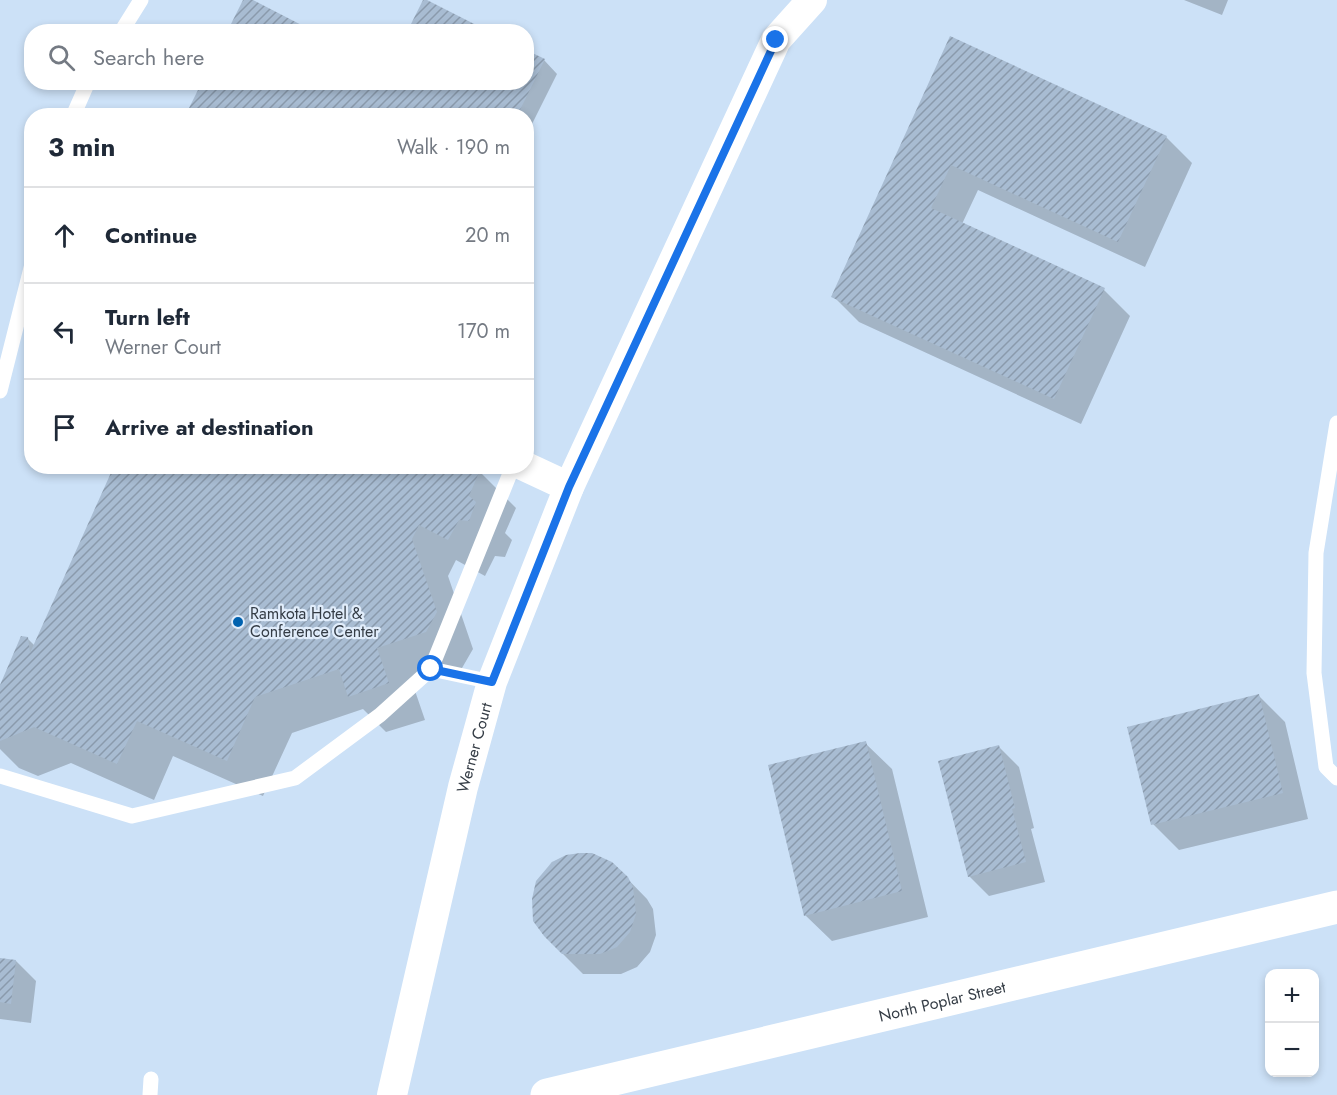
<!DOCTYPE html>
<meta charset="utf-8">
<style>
:root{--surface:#fff;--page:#f6f6f7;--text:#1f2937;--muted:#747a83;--line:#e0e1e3}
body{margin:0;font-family:Jost,sans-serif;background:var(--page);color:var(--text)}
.controls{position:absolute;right:18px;bottom:18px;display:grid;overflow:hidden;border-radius:12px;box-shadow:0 3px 9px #0003}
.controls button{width:54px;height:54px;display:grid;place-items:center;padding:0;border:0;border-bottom:2px solid var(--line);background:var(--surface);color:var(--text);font:30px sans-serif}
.stop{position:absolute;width:18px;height:18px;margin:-14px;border:4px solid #1a73e8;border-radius:50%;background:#fff}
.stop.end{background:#1a73e8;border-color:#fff;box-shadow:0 2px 6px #0008}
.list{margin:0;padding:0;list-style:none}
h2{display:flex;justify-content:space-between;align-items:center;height:78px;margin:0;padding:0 24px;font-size:26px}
h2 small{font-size:20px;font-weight:400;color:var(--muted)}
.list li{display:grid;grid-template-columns:39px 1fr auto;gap:18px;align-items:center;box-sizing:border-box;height:96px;padding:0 24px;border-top:2px solid var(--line)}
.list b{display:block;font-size:22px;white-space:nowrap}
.list p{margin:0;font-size:20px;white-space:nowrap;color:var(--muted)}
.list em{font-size:20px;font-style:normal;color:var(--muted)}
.icon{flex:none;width:33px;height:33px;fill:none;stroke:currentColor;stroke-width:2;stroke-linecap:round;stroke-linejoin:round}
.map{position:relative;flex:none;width:1337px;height:1095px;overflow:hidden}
.search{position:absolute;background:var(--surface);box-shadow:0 3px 9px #0003;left:24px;top:24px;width:510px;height:66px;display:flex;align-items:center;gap:15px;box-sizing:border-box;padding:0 21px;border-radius:24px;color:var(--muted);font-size:22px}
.panel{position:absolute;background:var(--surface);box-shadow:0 3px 9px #0003;left:24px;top:108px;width:510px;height:366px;border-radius:24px}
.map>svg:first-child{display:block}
</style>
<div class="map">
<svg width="1337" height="1095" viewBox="0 0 1337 1095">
<defs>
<pattern id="building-hatch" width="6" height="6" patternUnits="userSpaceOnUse" patternTransform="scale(1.5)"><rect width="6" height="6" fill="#a8bcd2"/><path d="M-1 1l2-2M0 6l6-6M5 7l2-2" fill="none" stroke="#8a9aac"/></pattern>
</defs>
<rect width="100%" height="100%" fill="#cce1f7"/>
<path fill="#0003" d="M1184,0H1228L1222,15Z
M951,38L1166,137L1192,163L1145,267L978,190L962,224L1104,290L1130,316L1081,424L859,322L833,296Z
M544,60L557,74L526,136V116H187L526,82Z
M479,471L516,508L505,533L512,540L505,557L495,556L485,576L456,560L448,576L473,649L462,668L413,685L425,720L386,732L363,709L292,733L263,796L173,756L154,800L71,763L38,776L19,768L0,749V689L27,638L35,646Z
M1259,696L1285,722L1308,819L1179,850L1153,824Z
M865,743L892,769L928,917L832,941L805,915Z
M999,747L1019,767L1034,828L1031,829L1045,882L989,896L969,876Z
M612,863L647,899L653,909L656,935L650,952L637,967L621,974H583L545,936Z
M0,959L16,961L36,981L31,1023L0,1019Z"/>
<path fill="url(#building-hatch)" d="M243,0H253L315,32H227Z
M423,0H427L490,32H407Z
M950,36L1167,136L1118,242L951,165L931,208L1105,288L1054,399L831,297Z
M526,50L545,59L517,116H185L202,82H526Z
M114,466H472L480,470L469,496L476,502L469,521L459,520L448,540L419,525L412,539L437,612L426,632L377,648L389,683L348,697L339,669L255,697L227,761L137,721L117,764L34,727L0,741V685L21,636L28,637L30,653Z
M1259,694L1283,793L1151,825L1127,727Z
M866,741L902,891L804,916L768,765Z
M999,745L1015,808L1012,809L1026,862L968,877L938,761Z
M580,853H592L612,862L628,877L633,887L636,914L630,932L617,947L600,954H562L544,936L533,921L532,899L536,881L552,862L566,855Z
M0,958L16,960L11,1004L0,1002Z"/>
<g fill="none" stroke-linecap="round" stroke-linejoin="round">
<path stroke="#fff" stroke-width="15" d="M121,32L141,0
M73,116L88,82
M0,391L32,264
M1337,423L1316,553L1314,673L1326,767L1337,778
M431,669L492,682
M0,776L132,816L295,778L380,715L431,669L513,466
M150,1095L151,1079"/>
<g stroke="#fff" stroke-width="30">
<path d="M524,466L569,487"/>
<path id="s1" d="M392,1095L463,787L492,682L569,487L776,40L812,0"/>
</g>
<path stroke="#fff" stroke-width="33" id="s2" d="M547,1095L1337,907"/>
</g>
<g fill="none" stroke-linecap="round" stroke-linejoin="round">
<path stroke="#1a73e8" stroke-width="8" d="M431,669L492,682L569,487L776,40"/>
</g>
<circle fill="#0062af" stroke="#e1edfb" stroke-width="2" cx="238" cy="622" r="6"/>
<g text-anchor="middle" stroke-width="4.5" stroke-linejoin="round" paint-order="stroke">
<g font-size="16" fill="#343c45" stroke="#e1edfb" text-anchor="start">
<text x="250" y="619">Ramkota Hotel &amp;<tspan x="250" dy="18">Conference Center</tspan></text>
</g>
<g font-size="16" fill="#343c45" stroke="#e1edfb">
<text dy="6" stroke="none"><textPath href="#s1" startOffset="357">Werner Court</textPath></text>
<text dy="6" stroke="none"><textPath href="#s2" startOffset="406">North Poplar Street</textPath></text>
</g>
</g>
</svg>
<div class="controls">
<button>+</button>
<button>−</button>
</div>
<div class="stop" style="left:431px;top:669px"></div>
<div class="stop end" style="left:776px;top:40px"></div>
<div class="search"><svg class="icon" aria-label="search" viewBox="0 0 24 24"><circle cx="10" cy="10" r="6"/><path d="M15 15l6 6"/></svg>Search here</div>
<section class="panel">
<h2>3 min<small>Walk · 190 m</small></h2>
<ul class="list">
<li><svg class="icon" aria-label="ahead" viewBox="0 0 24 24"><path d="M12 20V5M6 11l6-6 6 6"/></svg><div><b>Continue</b></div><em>20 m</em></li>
<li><svg class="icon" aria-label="left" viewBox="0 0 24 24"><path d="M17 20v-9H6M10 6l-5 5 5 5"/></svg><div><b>Turn left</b><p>Werner Court</p></div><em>170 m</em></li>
<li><svg class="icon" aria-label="arrive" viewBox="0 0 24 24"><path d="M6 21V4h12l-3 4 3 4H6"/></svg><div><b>Arrive at destination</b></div></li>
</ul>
</section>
</div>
